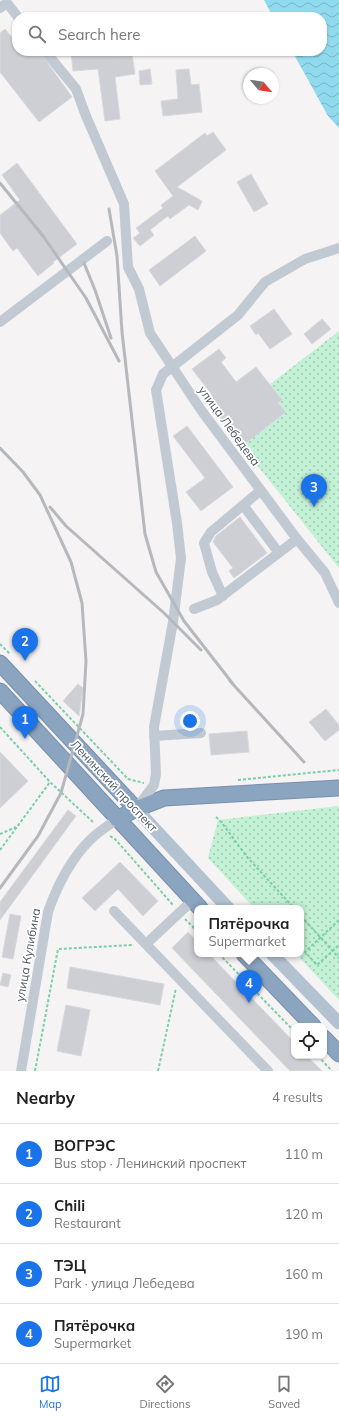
<!DOCTYPE html>
<meta charset="utf-8">
<style>
:root{--surface:#fff;--page:#f2f2f2;--text:#222;--muted:#767676;--line:#e0e0e0;--accent:#1a73e8}
body{margin:0;font-family:Mulish,sans-serif;background:var(--page);color:var(--text)}
.controls{position:absolute;right:12px;bottom:12px;display:grid;overflow:hidden;border-radius:8px;box-shadow:0 1px 3px #0004}
.controls button{width:36px;height:36px;display:grid;place-items:center;padding:0;border:0;border-bottom:1px solid var(--line);background:var(--surface);color:var(--text);font:20px sans-serif}
.compass{position:absolute;left:243px;top:68px;width:36px;height:36px;border-radius:50%;background:var(--surface);box-shadow:0 1px 3px #0004;rotate:119deg}
.you{position:absolute;left:190px;top:721px;width:14px;height:14px;margin:-10px;border:3px solid #fff;border-radius:50%;background:#1a73e8;box-shadow:0 0 0 6px #1a73e833}
.badge{display:grid;place-items:center;width:26px;height:26px;border-radius:50%;background:var(--accent);color:#fff;font-size:13px;font-weight:700}
.pin{position:absolute;translate:-50% -33px;filter:drop-shadow(0 1px 2px #0008)}
.pin::after{content:'';position:absolute;top:21px;width:14px;height:12px;background:inherit;clip-path:polygon(0 0,100% 0,50% 100%)}
.popup{position:absolute;left:194px;top:905px;width:110px;height:52px;box-sizing:border-box;display:grid;place-content:center;border-radius:8px;background:var(--surface);filter:drop-shadow(0 1px 3px #0005);font-size:13px;white-space:nowrap;color:var(--muted)}
.popup b{font-size:15px;color:var(--text)}
.popup::after{content:'';position:absolute;left:50%;top:100%;margin-left:-8px;border:8px solid transparent;border-top-color:var(--surface)}
.list{margin:0;padding:0;list-style:none}
h2{display:flex;justify-content:space-between;align-items:center;height:52px;margin:0;padding:0 16px;font-size:17px}
h2 small{font-size:13px;font-weight:400;color:var(--muted)}
.list li{display:grid;grid-template-columns:26px 1fr auto;gap:12px;align-items:center;box-sizing:border-box;height:60px;padding:0 16px;border-top:1px solid var(--line)}
.list b{display:block;font-size:15px;white-space:nowrap}
.list p{margin:0;font-size:13px;white-space:nowrap;color:var(--muted)}
.list em{font-size:13px;font-style:normal;color:var(--muted)}
.icon{flex:none;width:22px;height:22px;fill:none;stroke:currentColor;stroke-width:2;stroke-linecap:round;stroke-linejoin:round}
.map{position:relative;flex:none;width:339px;height:1071px;overflow:hidden}
.search{position:absolute;background:var(--surface);box-shadow:0 1px 3px #0004;left:12px;right:12px;top:12px;height:44px;display:flex;align-items:center;gap:10px;box-sizing:border-box;padding:0 14px;border-radius:16px;color:var(--muted);font-size:15px}
.sheet{height:292px;background:var(--surface)}
nav{display:flex;justify-content:space-around;align-items:center;box-sizing:border-box;height:56px;border-top:1px solid var(--line);background:var(--surface);font-size:11px;color:var(--muted)}
nav a{display:grid;justify-items:center;gap:2px}
nav .on{color:var(--accent)}
.map>svg:first-child{display:block}
</style>
<div class="map">
<svg width="339" height="1071" viewBox="0 0 339 1071">
<defs>
<pattern id="park-dots" width="8" height="8" patternUnits="userSpaceOnUse"><rect width="8" height="8" fill="#c3f1d5"/><path d="M2 2h.1M6 6h.1" fill="none" stroke="#a0c6b0" stroke-width="1.8" stroke-linecap="round"/></pattern>
<pattern id="water-waves" width="16" height="10" patternUnits="userSpaceOnUse"><rect width="16" height="10" fill="#90daee"/><path d="M0 5q4-4 8 0t8 0" fill="none" stroke="#78b4c4"/></pattern>
</defs>
<rect width="100%" height="100%" fill="#f5f3f3"/>
<path fill="url(#park-dots)" d="M339,331V567H338L242,446L285,412L278,403L281,400L269,385Z
M339,806V1000L296,954H301V908H254L208,858L218,820Z"/>
<path fill="url(#water-waves)" d="M264,0H339V128L328,116L292,51H322V17H273Z"/>
<path fill="#cdcfd5" stroke="#d7d9de" d="M5,29L17,44V51H39L72,97L39,122L0,72V33Z
M71,51H114L115,56L132,54L135,74L115,77L120,119L105,121L98,69L73,71Z
M150,69L152,84L140,85L139,71Z
M189,69L191,85L199,84L202,112L163,116L161,101L178,99L176,70Z
M213,132L226,150L177,187L202,201L198,210L189,205L170,219L168,216L150,230L154,235L140,246L133,238L140,233L136,228L163,208L161,205L173,196L155,171L205,133L207,136Z
M17,163L77,244L53,262L54,263L38,276L17,248L13,251L0,233V215L20,200L2,175Z
M251,174L268,204L254,212L237,182Z
M195,236L206,251L160,286L149,270Z
M274,309L292,334L270,349L258,333L256,335L250,326Z
M322,319L331,329L312,344L304,334Z
M219,349L226,358L221,362L236,382L256,367L282,400L278,403L286,412L242,446L206,400L212,395L192,369Z
M187,426L233,487L201,511L186,492L205,478L173,436Z
M240,517L267,553L234,578L229,571L233,568L213,542L216,536Z
M78,684L83,688L79,716L63,701Z
M326,709L339,725V730L325,741L309,722Z
M247,731L249,752L211,755L209,734Z
M0,752L28,781L0,808Z
M68,810L76,816L0,920V902Z
M120,862L158,901L143,916L118,889L95,911L82,898Z
M10,914L21,916L13,959L2,957Z
M188,932L197,942V954H209L294,1042V1056H307L322,1071H290L172,948Z
M70,967L164,984L160,1005L67,988Z
M3,973L11,975L8,987L0,985Z
M66,1005L90,1010L81,1056L57,1051Z"/>
<g fill="none" stroke-linecap="round" stroke-linejoin="round">
<g stroke="#7690ad" stroke-width="17">
<path id="highway" d="M0,663L136,809
M0,691L200,908
M117,819L136,809L164,798L339,788
M244,954L313,1026
M324,1038L339,1054"/>
</g>
<path stroke="#7ad0a6" stroke-width="2" stroke-dasharray="3 2" stroke-linecap="butt" d="M0,644L10,654
M35,681L128,779L144,783
M0,727L50,782L94,823
M238,780L339,770
M216,817L222,823L247,857L294,908
M0,834L16,827
M110,836L115,839L173,905
M0,850L50,782
M301,916L339,958
M185,919L197,931
M339,920L305,952L317,965L339,945
M219,954L294,1031
M318,1056L332,1071
M35,1071L58,949L133,945
M158,1071L176,988"/>
<path stroke="#c1cad2" stroke-width="10" d="M0,8L7,3L18,17
M45,51L76,89L86,116L124,204L128,267L139,289L150,333L201,410L297,539L325,573L339,603
M0,322L107,241
M243,505L279,553
M223,596L212,572L204,543L211,532L260,491
M194,609L217,600L297,539
M154,736L201,733
M136,809L154,785L156,774L154,727L173,622L181,558L177,523L156,390L163,374L238,315L265,282L305,259L339,248
M114,911L268,1071
M146,944L193,900
M21,1071L48,912C57,886 70,860 90,840C98,832 108,826 117,819"/>
<path stroke="#b3c2d1" stroke-width="13" d="M136,809L228,908
M272,954L339,1023"/>
<use href="#highway" stroke="#8ba5c1" stroke-width="15"/>
<path stroke="#b5b8bd" stroke-width="3" d="M0,183L43,236L86,298L119,361
M109,209L117,256L122,332L145,534L156,572L184,621L233,684
M84,263L95,290L111,338
M0,448L23,472L40,495L71,562L82,603L86,661L83,714L61,793L38,836L0,888
M50,507L66,526L164,613L201,650
M230,681L304,762"/>
</g>
<g text-anchor="middle" stroke-width="3.5" stroke-linejoin="round" paint-order="stroke">
<g font-size="12" fill="#4a5661" stroke="#fff">
<text transform="translate(229 426) rotate(54)" y="4">улица Лебедева</text>
<text transform="translate(114 786) rotate(47)" y="4">Ленинский проспект</text>
<text transform="translate(28 955) rotate(-80)" y="4">улица Кулибина</text>
</g>
</g>
</svg>
<div class="controls">
<button><svg class="icon" aria-label="locate" viewBox="0 0 24 24"><circle cx="12" cy="12" r="6"/><path d="M12 2v4M12 18v4M2 12h4M18 12h4"/></svg></button>
</div>
<svg class="compass" viewBox="-18 -18 36 36"><path d="M0-13l5 13h-10z" fill="#e53935"/><path d="M0 13l5-13h-10z" fill="#767676"/></svg>
<div class="you"></div>
<div class="pin badge" style="left:25px;top:739px">1</div>
<div class="pin badge" style="left:25px;top:661px">2</div>
<div class="pin badge" style="left:314px;top:507px">3</div>
<div class="pin badge" style="left:249px;top:1003px">4</div>
<div class="popup"><b>Пятёрочка</b>Supermarket</div>
<div class="search"><svg class="icon" aria-label="search" viewBox="0 0 24 24"><circle cx="10" cy="10" r="6"/><path d="M15 15l6 6"/></svg>Search here</div>
</div>
<section class="sheet">
<h2>Nearby<small>4 results</small></h2>
<ul class="list">
<li><span class="badge">1</span><div><b>ВОГРЭС</b><p>Bus stop · Ленинский проспект</p></div><em>110 m</em></li>
<li><span class="badge">2</span><div><b>Chili</b><p>Restaurant</p></div><em>120 m</em></li>
<li><span class="badge">3</span><div><b>ТЭЦ</b><p>Park · улица Лебедева</p></div><em>160 m</em></li>
<li><span class="badge">4</span><div><b>Пятёрочка</b><p>Supermarket</p></div><em>190 m</em></li>
</ul>
</section>
<nav>
<a class="on"><svg class="icon" aria-label="map" viewBox="0 0 24 24"><path d="M3 6l6-2 6 2 6-2v14l-6 2-6-2-6 2zM9 4v14M15 6v14"/></svg>Map</a>
<a><svg class="icon" aria-label="directions" viewBox="0 0 24 24"><path d="M12 3l9 9-9 9-9-9zM9 14v-3h6M13 9l2 2-2 2"/></svg>Directions</a>
<a><svg class="icon" aria-label="saved" viewBox="0 0 24 24"><path d="M7 4h10v16l-5-4-5 4z"/></svg>Saved</a>
</nav>
